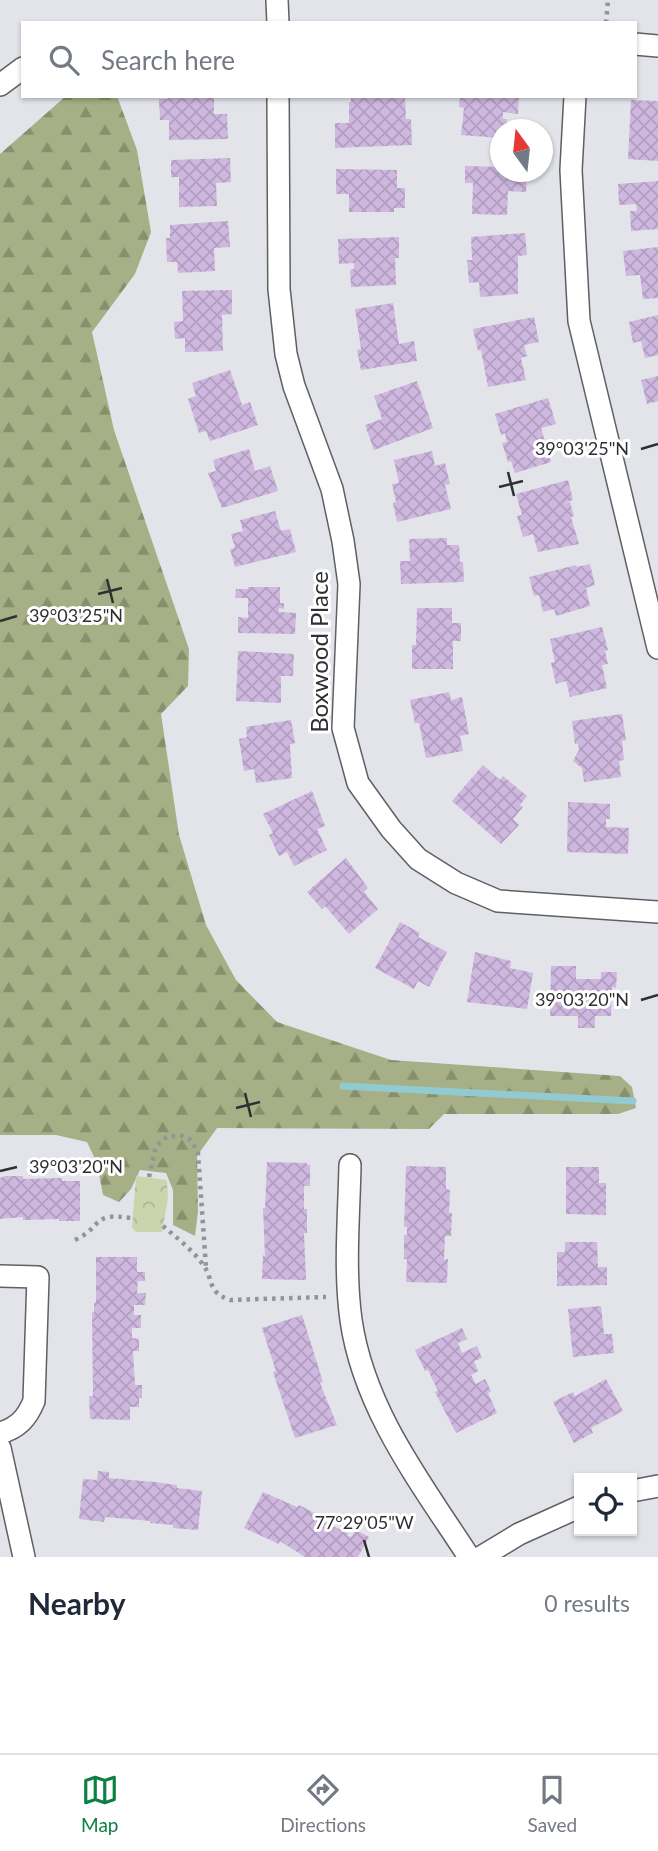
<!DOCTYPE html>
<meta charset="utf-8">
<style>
:root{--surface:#fff;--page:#f6f6f7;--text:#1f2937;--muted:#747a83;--line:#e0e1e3;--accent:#0b8043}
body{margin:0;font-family:Lato,sans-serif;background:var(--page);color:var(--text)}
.controls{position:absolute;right:21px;bottom:21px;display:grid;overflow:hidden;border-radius:0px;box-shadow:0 2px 5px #0004}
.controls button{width:63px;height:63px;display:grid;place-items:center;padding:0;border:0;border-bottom:2px solid var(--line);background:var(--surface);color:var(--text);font:35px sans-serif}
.compass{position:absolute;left:490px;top:119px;width:63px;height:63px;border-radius:50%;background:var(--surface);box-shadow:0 2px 5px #0004;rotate:345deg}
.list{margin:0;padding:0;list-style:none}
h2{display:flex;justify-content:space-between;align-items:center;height:91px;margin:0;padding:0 28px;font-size:30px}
h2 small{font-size:23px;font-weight:400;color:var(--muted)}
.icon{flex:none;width:38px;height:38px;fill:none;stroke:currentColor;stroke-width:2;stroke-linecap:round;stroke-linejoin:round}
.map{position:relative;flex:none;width:658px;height:1557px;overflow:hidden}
.search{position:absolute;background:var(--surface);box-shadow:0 2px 5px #0004;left:21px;right:21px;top:21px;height:77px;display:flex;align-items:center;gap:18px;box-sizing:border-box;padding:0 24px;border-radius:0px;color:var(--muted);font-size:26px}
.sheet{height:196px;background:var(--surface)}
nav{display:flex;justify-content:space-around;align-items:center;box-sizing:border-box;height:98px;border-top:2px solid var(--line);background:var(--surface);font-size:19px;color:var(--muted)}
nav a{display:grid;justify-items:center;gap:4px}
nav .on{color:var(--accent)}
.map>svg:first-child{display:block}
</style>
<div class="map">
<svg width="658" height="1557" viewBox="0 0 658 1557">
<defs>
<pattern id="forest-firs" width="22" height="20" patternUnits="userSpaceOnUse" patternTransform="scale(1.75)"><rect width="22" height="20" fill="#a6af85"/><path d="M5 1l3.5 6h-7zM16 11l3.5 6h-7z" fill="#888f6d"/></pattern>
<pattern id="park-crowns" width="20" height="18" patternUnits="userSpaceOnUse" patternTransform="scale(1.75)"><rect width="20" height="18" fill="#cbd4ad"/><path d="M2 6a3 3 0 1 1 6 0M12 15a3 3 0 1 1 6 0" fill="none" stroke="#afb695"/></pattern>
<pattern id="building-cross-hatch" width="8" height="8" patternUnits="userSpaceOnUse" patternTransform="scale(1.75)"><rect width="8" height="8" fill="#cfb8df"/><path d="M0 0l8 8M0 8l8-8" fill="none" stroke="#b29ec0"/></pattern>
</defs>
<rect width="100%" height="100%" fill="#e2e4ea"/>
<path fill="url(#forest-firs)" d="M66,96H117L137,150L151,232L135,274L92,332L114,430L189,649L188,686L161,714L179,835L206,925L236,980L277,1022L391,1060L620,1076L632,1087L636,1108L618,1114H444L429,1129L217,1128L197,1156L198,1212L195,1236L173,1225V1190L166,1173L140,1170L131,1189L119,1202L103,1195L97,1163L87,1142L56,1135H0V154Z"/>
<path fill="url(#park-crowns)" d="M136,1176L167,1180L168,1198L162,1232H136L132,1227Z"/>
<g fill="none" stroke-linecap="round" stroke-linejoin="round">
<path stroke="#91cbd1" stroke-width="7" d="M343,1086L633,1101"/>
</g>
<path fill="url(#building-cross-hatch)" d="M168,96H214V114H227L228,139L169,140V120H160L159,99H168Z
M351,96L405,98L406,119H411L412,145L335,148V123H349V102H351Z
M460,96H519L518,114L503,112V119H507L506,130H500V138L461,135L464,108L459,107Z
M631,100L658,101V161L628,159Z
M230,158L231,182L216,183L217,206L179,207V177H171V160Z
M465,166L500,167V172H527L526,192L508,191L507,215L472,214L473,183H465Z
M336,169L397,170V188H405V208H394V212H349V194H336Z
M658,181V229L631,231L630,211H637L636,204L619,205L618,184Z
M228,221L230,247L214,248L215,271L178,273L177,262H167L166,238H170V225Z
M525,233L527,255L518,256V294L480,297L479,282L469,283L467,260H472L471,237Z
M399,237V258H395L396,285L351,287L350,270L354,269V263L339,264L338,239Z
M658,247V298L643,299L640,275L626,276L623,251Z
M232,290V314L222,315L223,351L185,352V338L175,339L174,322L183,321L182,291Z
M393,303L399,344L414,341L417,361L361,370L357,350L361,349L355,309Z
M658,315V355L645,358L641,341L633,343L629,322Z
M534,317L539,342L524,345L527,356L521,358L526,380L488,387L481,350L478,351L473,329Z
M230,370L242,405L250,402L258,425L210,441L206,431L199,433L188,399L196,396L192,383Z
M658,376V401L647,404L641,380Z
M417,381L433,428L374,450L365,425L382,419L374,396Z
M548,398L556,424L541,428L551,462L515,473L511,461L508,462L502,443L507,442L505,433L501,435L495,414Z
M249,449L255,471L270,466L278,491L222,508L208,473L216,471L213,460Z
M432,451L435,466L445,463L450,484L445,485L451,509L397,522L393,503L396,502L392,484L399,483L394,460Z
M568,480L573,500L564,503L570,502L574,516L571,517L579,544L538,552L533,534L523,537L517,516L522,515L516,494Z
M275,511L281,531L290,529L296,552L235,567L230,549L235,548L231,534L243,531L240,520Z
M447,538V545H459L460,562H463L464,582L401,584L400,561H410L409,539Z
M590,564L595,585L586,588L590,606L556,616L554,609L543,612L539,595L534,596L529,577L576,565L577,567Z
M248,587H280V603H284V609L279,608V612L296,613L295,634L238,633V617L248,618V598H235L236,589H248Z
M417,608H452V623H461V641H453V669H412V645H416Z
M602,627L608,650L605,651L608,664L602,665L607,688L570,697L566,681L556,684L551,663L555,662L550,639Z
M238,651L294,654L293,676H281V703L236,701Z
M449,692L451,700L462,697L469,734L460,736L463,751L426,758L419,723H415L410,700Z
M622,714L626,740L622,741L624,760L619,761L621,777L584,782L582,768L573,761L579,750L578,743L575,744L572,721Z
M291,720L295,743L290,744L292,778L256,783L254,769L244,771L239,739L247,737L246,727Z
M483,765L500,780L503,776L527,796L520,805L523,807L513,819L519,825L501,844L452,801Z
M312,791L325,826L317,829L327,850L294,866L287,852L279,856L269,835L273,833L263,814Z
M568,802L610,804V819H606V827L629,828L628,854L567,852Z
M346,858L368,888L364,892L378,909L349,934L325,906L322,909L307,892Z
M400,922L420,933L418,937L447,952L429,987L418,981L414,989L375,968Z
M475,952L511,961L510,968L533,973L527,1009L467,1002Z
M551,966H576V979H601V972H617L616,988L612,987L611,1016H595V1028H578V1016H550Z
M267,1162L307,1163V1165H310V1186H304V1209H307V1233H304L306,1280L262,1279L263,1255L265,1256L263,1208H265Z
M406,1166L446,1167V1189L450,1190L449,1213H452L451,1236H445L444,1260L448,1259L447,1283L406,1282L407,1259H404V1235H407V1227H404Z
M566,1167H599V1183H606V1215L566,1214Z
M5,1176H23V1179L62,1178V1181H80V1221H59V1219L23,1220V1217L0,1219V1178Z
M565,1242H597L598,1267H607V1285L557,1286V1252H565Z
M96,1257H137V1272H145V1281H138L137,1293H146L145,1305H134V1315H141V1328H132V1338L139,1339V1351H133L135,1385H142V1398H139V1407H130V1420L90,1419L89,1396H93L92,1312L94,1313V1303L96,1302Z
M601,1306L604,1334H612L614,1353L573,1357L568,1309Z
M302,1315L323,1382L320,1383L337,1425L295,1438L273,1372L276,1371L262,1328Z
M462,1328L467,1339L458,1343L462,1353L477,1346L482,1358L474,1361L478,1371L471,1375L476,1384L485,1379L491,1391L488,1393L497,1413L456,1433L435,1392L438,1391L428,1370L425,1371L415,1350Z
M606,1379L623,1411L591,1428L593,1433L574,1443L553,1402L573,1392L575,1396Z
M98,1471L109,1472V1478L154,1482L177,1485V1488L202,1491L198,1530L173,1528V1525L150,1523L151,1521L105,1517L104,1522L79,1519L83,1479L97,1480Z
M263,1492L297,1507L299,1505L316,1514L315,1517L349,1534L347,1536L351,1537L356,1530L369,1537L358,1557H305L280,1541L279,1544L244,1528Z"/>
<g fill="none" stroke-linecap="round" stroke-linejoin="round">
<g stroke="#5e6065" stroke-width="24">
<path id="minor" d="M277,0L278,23
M635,44L658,46
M0,85L23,68
M278,96L279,289L286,354L294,386L332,489L343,541L349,584L343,728L358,783L391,829L418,859L456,883L498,901L658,912
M575,96L571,170L579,321L658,648
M350,1165C349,1216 344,1269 351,1320C364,1410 421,1483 469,1557
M0,1276L38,1277L34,1401C27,1418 18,1428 0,1433
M0,1448L24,1557
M632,1491L658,1486
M481,1557L519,1534L579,1507"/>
</g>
<path stroke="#929498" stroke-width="4.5" stroke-dasharray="3.5 5" stroke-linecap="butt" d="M606,23L608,0
M149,1177L156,1146L168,1136H183L191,1140L198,1153L206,1268
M163,1226C177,1238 193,1250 204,1266C214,1281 207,1292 230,1300L326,1297
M75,1240C104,1226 91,1212 131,1218"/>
<use href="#minor" stroke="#fff" stroke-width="21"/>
</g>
<path fill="none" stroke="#2e2f31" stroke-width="2.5" d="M641,449L658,444M508,472L514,496M499,487L523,481M107,579L113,603M98,594L122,588M0,621L17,616M641,1000L658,995M245,1093L251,1117M236,1108L260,1102M0,1171L17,1167M364,1540L369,1557"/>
<g text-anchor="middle" stroke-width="6" stroke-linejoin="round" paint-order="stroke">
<g font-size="24" fill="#2e2f31" stroke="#fff">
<text transform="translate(320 652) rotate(-90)" y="8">Boxwood Place</text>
</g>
</g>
<g font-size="18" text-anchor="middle" fill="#2e2f31" stroke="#fff" stroke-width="6" stroke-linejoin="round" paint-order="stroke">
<text x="582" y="455">39°03'25"N</text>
<text x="76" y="622">39°03'25"N</text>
<text x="582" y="1006">39°03'20"N</text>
<text x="76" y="1173">39°03'20"N</text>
<text x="364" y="1529">77°29'05"W</text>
</g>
</svg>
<div class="controls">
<button><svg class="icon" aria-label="locate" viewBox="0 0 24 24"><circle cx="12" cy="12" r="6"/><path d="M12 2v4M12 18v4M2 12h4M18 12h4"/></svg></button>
</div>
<svg class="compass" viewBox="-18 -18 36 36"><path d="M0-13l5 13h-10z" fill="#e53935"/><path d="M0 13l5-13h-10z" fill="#747a83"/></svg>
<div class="search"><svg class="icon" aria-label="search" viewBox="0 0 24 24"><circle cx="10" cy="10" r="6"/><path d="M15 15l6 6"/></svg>Search here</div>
</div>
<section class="sheet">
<h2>Nearby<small>0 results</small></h2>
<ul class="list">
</ul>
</section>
<nav>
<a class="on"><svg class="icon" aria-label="map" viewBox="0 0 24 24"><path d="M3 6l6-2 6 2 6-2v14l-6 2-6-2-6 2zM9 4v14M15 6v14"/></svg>Map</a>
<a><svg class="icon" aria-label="directions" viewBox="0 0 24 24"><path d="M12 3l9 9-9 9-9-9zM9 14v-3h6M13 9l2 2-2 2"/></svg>Directions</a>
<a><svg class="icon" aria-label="saved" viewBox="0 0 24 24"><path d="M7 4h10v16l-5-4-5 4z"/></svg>Saved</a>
</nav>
